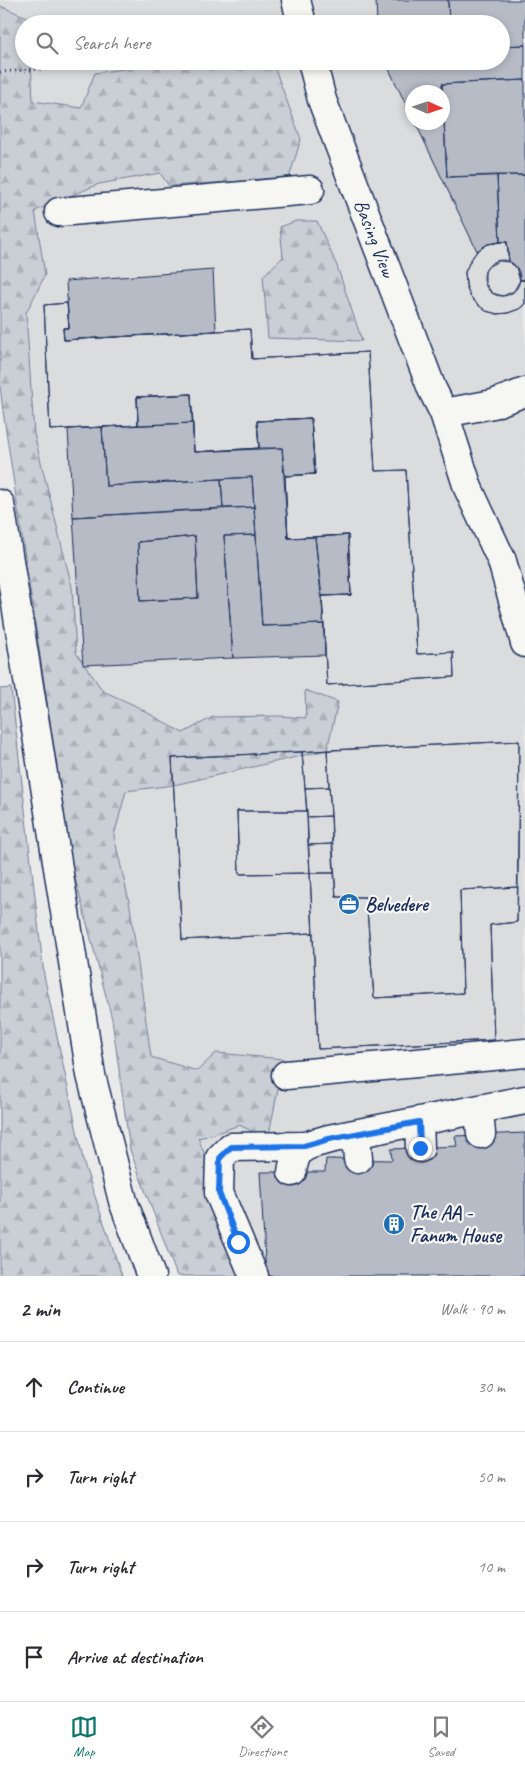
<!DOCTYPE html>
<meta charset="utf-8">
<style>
:root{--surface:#fff;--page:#f7f7f7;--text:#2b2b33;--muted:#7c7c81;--line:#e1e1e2;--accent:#0f766e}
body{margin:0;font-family:Caveat,sans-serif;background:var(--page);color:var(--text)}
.compass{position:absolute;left:405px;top:85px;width:45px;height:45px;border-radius:50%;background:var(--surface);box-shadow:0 2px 8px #0003;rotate:93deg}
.stop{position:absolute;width:15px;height:15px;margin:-11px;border:4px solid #1a73e8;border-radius:50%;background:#fff}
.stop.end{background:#1a73e8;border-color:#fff;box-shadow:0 1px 5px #0008}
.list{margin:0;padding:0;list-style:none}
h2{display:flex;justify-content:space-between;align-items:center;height:65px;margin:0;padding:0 20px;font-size:21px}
h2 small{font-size:16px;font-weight:400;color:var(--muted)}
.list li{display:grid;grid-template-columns:32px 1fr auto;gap:15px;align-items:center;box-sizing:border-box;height:90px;padding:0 20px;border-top:1px solid var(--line)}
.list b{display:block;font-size:19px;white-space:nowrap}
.list em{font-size:16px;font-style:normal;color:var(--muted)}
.icon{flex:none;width:28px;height:28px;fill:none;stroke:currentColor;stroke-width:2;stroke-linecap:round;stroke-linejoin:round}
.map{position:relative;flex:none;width:525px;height:1276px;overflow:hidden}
.search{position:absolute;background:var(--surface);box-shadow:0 2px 8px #0003;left:15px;right:15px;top:15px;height:55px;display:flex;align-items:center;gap:12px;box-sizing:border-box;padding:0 18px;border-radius:28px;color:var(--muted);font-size:19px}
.sheet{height:425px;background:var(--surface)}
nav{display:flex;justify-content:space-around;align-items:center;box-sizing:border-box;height:70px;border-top:1px solid var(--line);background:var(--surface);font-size:14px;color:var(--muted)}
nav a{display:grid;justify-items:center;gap:2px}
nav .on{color:var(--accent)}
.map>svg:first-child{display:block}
</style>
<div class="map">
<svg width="525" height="1276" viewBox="0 0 525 1276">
<defs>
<pattern id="forest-firs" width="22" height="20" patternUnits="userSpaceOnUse" patternTransform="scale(1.25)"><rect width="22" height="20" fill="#caced5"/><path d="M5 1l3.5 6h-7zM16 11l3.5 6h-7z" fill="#adb1b9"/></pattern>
</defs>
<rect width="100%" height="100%" fill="#e9eae9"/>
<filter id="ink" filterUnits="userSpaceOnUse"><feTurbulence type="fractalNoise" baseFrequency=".02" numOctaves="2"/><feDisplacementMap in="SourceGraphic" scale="10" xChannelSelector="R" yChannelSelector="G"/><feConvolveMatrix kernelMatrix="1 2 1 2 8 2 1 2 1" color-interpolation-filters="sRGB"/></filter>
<g filter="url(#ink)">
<path fill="#dadcde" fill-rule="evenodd" d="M0,0H525V1276H230L168,1135L85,840L0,328ZM24,24H501V61H24ZM412,92H442V122H412Z"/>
<path fill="url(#forest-firs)" stroke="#727e9a" d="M0,6L27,17V24H24V61H31L33,101L81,108L95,73L179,61H272L301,139L289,178L169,186L160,173L99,184L35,211L45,275L26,313L34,434L72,587L76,653L103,691L134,705L183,733L213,717L279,716L306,718L305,690L338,702L327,750L174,785L126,791L114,836L130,906L151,1057L197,1071L216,1053L284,1059L268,1139L239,1125L211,1135L198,1138L254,1276H177L130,1150L112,1019L72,867L3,411L0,386Z
M296,221H317L337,266L362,341L268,338L263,276L283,257L280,227Z
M11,688L44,975L84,1164L122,1276H0V689Z"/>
<path fill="#b6bbc6" stroke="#1b2f5e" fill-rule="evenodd" d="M376,0H448L449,24H377Z
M448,0H525V45L501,46V24H449Z
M525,45V80L442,84L447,177L497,175L500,242L488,244L477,251L415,122H442V92H412V117L385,61H501V46Z
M525,80V175L447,177L442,84Z
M497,175H525V280H520L516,267L509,262L507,242H500Z
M500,242H507L509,262L516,267L520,280H525V304L519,309L508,313L497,314L486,311L477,304L470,296L466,285L465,272L470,261L477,251L488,244Z
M500,242H507L509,262L499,261L489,266L485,271V283L492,293L503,296L514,291L520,280H525V304L519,309L508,313L497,314L486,311L477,304L470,296L466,285L465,272L470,261L477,251L488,244Z
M484 278a18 18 0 1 1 36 0a18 18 0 1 1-36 0Z
M213,270L216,331L64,340L63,328H69L66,281Z
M67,303L69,328H63L64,340L250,329L252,359L368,352L375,471L406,470L417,654L453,652L454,677L327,685L322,596L351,595L348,535L288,538L285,476L315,474L311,418L257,421L259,448L194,452L191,394L137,397L138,425L50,430L44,305Z
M67,303L69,328H63L64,340L250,329L252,359L368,352L375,471L406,470L417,654L453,652L454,677L327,685L322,596L351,595L348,535L288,538L285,476L315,474L311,418L257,421L259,448L194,452L191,394L137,397L138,425L50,430L44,305Z
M191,394L193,423L138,425L137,397Z
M311,418L315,474L285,476L282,448H259L257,421Z
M193,423L194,452L282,448L288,538L315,537L324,624L262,626L252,477L106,486L102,427Z
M102,427L106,486L221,479L223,508L73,517L68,429Z
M252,477L254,507L223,508L221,479Z
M254,507L256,535L224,536L233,658L83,665L73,517ZM195,536L198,598L140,601L138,542Z
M256,535L262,626L324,624L325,655L233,658L224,536Z
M348,535L351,595L322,596L315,537Z
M195,536L198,598L140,601L138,542Z
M519,741L517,922L490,925L494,1040L318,1049L313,933L182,940L172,758Z
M519,741L518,887L460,890L463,993L374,998L366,897H336L327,750Z
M327,750L329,787L305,788L302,752Z
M302,752L307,811H237L239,874L310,873L313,933L182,940L172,758Z
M329,787L331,816L307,817L305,788Z
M237,811H307L310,873L239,874Z
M331,816L332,844L308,845L307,817Z
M332,844L334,873H310L308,845Z
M310,873H334L336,897H366L374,998L463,993L460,890L518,887L517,922L490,925L494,1040L318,1049Z
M525,1133V1276H266L260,1172H325L326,1159L392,1160L391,1149L457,1146L455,1136Z"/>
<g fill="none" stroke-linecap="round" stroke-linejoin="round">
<g stroke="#1b2f5e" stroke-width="31">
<path id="minor" d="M296,0L302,24
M312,61L322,100L432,389L444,413L468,488L502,561L525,643
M59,212L310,190
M444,413L493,404L525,392
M286,1075L525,1053
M479,1110L481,1134
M419,1122L420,1148
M356,1134L358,1159
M292,1172C296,1145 305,1146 329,1139L525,1100
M254,1276L219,1193L220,1158L231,1147L304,1146"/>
</g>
<g stroke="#1b2f5e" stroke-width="31">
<path id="highway" d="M0,504L91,1075L123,1201L151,1276"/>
</g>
<path stroke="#1b2f5e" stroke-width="3" stroke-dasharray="1 4" stroke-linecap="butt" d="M0,72L156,61"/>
<use href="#minor" stroke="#f6f6f2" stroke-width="28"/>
<use href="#highway" stroke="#f6f6f2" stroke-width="28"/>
</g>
</g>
<g fill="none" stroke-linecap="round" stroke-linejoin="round" filter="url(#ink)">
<path stroke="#1a73e8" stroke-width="6" d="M238,1242L219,1193L220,1158L231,1147L304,1146L329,1139L419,1122L420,1148"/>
</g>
<defs>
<g id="office-disc" transform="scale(1.125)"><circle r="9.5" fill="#1f6fb2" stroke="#f6f6f2"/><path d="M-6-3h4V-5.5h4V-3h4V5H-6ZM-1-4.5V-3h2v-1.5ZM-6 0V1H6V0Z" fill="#fff"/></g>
<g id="building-disc" transform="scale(1.125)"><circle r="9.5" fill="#1f6fb2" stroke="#f6f6f2"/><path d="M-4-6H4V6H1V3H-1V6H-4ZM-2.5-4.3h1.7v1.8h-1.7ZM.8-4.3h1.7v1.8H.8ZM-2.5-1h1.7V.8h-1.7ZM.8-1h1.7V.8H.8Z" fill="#fff"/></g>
</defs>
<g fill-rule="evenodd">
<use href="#office-disc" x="349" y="904"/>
<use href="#building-disc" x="394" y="1224"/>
</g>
<g text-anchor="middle" stroke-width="4.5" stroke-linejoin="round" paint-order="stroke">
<g font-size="20" fill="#1b2f5e" stroke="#f6f6f2">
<text transform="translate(375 238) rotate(69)" y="7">Basing View</text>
</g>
<g font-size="20" font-weight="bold" fill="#1b2f5e" stroke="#f6f6f2" text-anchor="start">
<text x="365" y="911">Belvedere</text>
<text x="410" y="1219">The AA -<tspan x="410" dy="23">Fanum House</tspan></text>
</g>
</g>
</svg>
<svg class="compass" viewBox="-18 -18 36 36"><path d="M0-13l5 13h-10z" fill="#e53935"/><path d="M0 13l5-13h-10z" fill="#7c7c81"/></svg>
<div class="stop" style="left:238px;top:1242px"></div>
<div class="stop end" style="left:420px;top:1148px"></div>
<div class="search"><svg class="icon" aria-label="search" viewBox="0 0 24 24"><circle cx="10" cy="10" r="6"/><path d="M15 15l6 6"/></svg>Search here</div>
</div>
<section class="sheet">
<h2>2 min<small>Walk · 90 m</small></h2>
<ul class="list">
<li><svg class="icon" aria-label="ahead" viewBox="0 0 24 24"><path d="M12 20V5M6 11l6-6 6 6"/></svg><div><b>Continue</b></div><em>30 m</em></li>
<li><svg class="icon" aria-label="right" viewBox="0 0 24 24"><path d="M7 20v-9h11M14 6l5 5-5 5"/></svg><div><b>Turn right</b></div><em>50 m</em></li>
<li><svg class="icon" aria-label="right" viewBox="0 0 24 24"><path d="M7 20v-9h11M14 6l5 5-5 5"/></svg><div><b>Turn right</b></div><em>10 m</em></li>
<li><svg class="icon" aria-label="arrive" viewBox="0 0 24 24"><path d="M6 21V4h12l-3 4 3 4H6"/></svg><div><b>Arrive at destination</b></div></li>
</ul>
</section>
<nav>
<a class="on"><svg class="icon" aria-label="map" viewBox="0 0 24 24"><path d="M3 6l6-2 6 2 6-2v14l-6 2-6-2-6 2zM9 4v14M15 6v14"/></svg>Map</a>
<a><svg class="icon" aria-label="directions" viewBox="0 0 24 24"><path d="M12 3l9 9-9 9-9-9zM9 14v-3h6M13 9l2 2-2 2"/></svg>Directions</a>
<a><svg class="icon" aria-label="saved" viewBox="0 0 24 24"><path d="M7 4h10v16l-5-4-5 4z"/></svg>Saved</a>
</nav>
